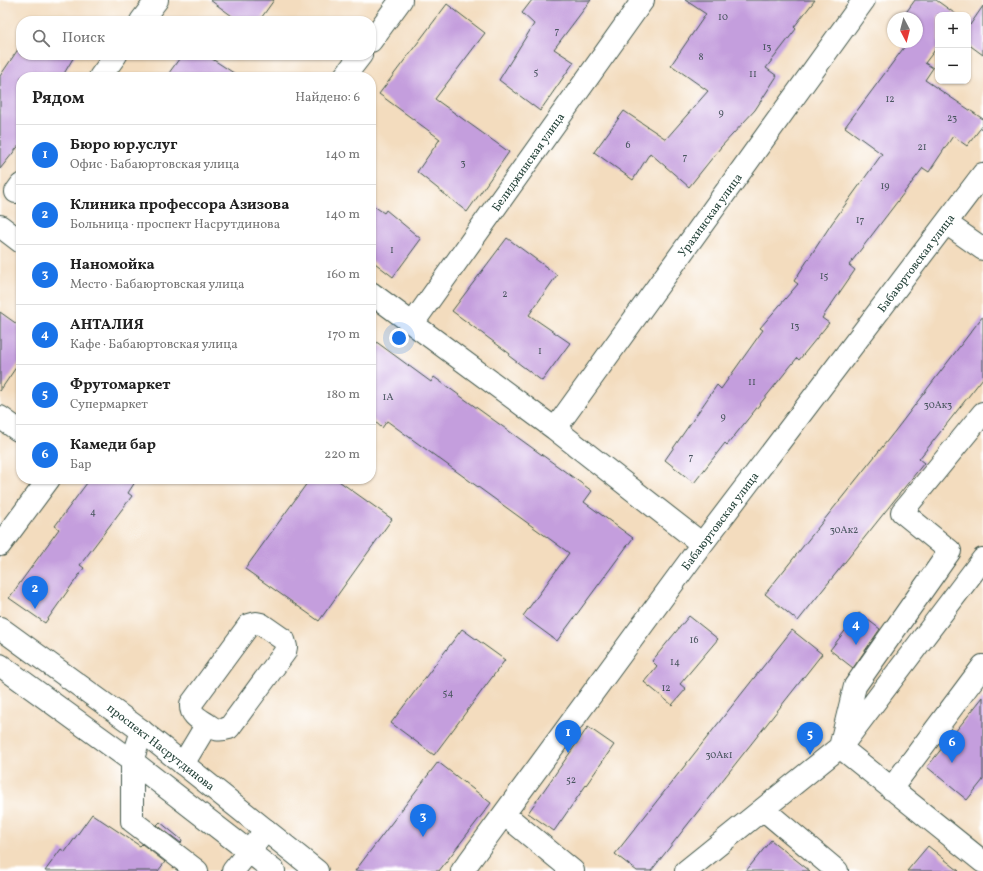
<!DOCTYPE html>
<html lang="ru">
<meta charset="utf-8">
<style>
:root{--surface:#fff;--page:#f6f6f6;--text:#222;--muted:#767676;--line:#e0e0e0;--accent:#1a73e8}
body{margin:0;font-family:Vollkorn,serif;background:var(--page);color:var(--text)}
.controls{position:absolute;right:12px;top:12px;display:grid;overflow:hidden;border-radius:8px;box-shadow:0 1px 3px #0004}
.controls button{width:36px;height:36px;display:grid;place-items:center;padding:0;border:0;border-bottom:1px solid var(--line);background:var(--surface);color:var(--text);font:20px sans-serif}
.compass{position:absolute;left:887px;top:12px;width:36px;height:36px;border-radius:50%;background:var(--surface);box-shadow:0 1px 3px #0004;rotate:173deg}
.you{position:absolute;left:399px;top:338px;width:14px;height:14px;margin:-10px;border:3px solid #fff;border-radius:50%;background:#1a73e8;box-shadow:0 0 0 6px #1a73e833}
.badge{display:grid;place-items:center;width:26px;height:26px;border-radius:50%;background:var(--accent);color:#fff;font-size:13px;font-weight:700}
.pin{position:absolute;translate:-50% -33px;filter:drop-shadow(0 1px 2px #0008)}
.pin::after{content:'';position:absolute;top:21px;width:14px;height:12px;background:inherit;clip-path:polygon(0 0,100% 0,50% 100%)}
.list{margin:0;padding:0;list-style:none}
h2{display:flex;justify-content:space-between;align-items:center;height:52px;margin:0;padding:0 16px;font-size:17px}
h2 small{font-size:13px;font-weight:400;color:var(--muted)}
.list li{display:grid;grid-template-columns:26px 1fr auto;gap:12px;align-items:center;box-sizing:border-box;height:60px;padding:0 16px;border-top:1px solid var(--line)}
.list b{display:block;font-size:15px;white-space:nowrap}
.list p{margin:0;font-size:13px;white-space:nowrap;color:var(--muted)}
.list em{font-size:13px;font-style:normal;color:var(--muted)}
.icon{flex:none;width:22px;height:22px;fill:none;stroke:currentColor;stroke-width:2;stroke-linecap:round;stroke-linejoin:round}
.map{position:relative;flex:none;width:983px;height:871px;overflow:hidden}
.search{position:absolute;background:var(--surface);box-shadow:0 1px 3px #0004;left:16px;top:16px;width:360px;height:44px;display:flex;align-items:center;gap:10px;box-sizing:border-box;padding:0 14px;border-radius:16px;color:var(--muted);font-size:15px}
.panel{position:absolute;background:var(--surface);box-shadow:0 1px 3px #0004;left:16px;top:72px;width:360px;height:412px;border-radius:16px}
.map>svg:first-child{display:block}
</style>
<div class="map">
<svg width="983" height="871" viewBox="0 0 983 871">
<rect width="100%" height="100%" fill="#fff"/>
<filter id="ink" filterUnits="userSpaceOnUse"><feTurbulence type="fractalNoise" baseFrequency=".025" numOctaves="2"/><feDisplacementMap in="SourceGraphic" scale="8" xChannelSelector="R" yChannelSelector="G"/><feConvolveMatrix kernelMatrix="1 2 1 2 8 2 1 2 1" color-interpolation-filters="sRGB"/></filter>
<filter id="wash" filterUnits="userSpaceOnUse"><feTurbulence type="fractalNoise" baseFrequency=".012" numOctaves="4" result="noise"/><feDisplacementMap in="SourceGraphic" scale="16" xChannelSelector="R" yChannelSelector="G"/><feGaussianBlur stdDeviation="0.9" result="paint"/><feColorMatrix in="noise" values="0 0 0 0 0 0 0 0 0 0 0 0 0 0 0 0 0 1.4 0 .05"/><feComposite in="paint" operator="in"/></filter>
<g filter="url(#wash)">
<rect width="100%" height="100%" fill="#f3dcbe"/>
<g id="blocks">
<path fill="#c49edd" d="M210,0H274L259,21H239Z
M532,0H591L554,49L574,62L540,111L499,80L534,24L522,13Z
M685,0H815L794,27L796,29L766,68L777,76L755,110L721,147L689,187L650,153L633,180L594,152L624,111L666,139L708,91L671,65L706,14Z
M915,0H936L957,15H938V46L925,63L933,68L925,80L983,119V125L967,146L953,136L929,172L923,168L849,265L855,270L822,318L829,323L799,360L797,358L727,445L725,443L694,483L665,460L717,385L721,389L763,330L760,328L798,284L794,281L832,223L882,154L845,127L908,42H917V18H902Z
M447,4L485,33L435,99L509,152L467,212L417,172L440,139L379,94Z
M983,6V55L968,44V23L970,25Z
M21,45V55H75L62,77H21V143L0,169V76Z
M182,55H206L240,77H166Z
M371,204L384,213L386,210L421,239L393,277L371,260Z
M507,238L557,275L529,315L570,343L542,381L509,356L510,354L452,311Z
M0,312L21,327V360L0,391Z
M983,316V378L919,459L924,463L798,621L765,594L895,431Z
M371,338L431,382L434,377L592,491L584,502L633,538L557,641L523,616L569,553L387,421L382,428L371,418Z
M90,479H137L128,493L132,496L80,565L84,568L45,623L9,598L59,529L55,526Z
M310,479H336L392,519L319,621L245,569Z
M859,613L880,629L853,668L830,650Z
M689,616L718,639L680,684L686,689L672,705L644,682L657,666L652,661Z
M462,629L505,660L434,755L391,723Z
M792,630L822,654L651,871H637L615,854Z
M983,697V780L967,800L927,767Z
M588,727L614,745L554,831L528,813Z
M438,762L491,803L439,871H355Z
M92,814L140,846L142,844L165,862L158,871H45L61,849L65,852Z
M160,822L182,840L181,843L157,825Z
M771,840L810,871H746Z
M928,846L959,871H907Z"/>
</g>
</g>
<g filter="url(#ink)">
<use href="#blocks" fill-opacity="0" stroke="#3f5549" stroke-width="1"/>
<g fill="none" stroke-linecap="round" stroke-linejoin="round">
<g stroke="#3f5549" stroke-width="24">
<path id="minor" d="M141,21L157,0
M371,41L401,0
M100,77L116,55
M344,77L361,55
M16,192L21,185
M946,223L983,249
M0,226L21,242
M371,293L555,429L702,544
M413,323L643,0
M0,417L18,430
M555,429L864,0
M0,545L49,479
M142,731L132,761V821L197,871
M846,740L983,559
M840,747L855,686L950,551L902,512L983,413
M183,764L207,724C215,730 219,731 229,728L285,652L286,647L284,640L261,624L256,623L249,625L191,704C190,715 199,719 207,724
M891,789L983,666
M763,809L837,871
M504,814L573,871
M233,871L266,830
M462,871L702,544L983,174
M686,871L840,747L983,862"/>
</g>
<g stroke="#3f5549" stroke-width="24">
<path id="major" d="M0,628L142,731L317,871
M0,665L132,761L274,871"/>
</g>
<use href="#minor" stroke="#fff" stroke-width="22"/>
<use href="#major" stroke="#fff" stroke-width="22"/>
</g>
</g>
<g text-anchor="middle" stroke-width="3" stroke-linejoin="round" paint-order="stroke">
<g font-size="10" fill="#48555e">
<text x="723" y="20">10</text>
<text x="557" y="34">7</text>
<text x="767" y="50">13</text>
<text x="701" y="60">8</text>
<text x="536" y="75">5</text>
<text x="753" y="77">11</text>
<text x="890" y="102">12</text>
<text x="721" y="116">9</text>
<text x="952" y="121">23</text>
<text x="628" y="148">6</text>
<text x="922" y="150">21</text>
<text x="685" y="160">7</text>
<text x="463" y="166">3</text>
<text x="885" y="189">19</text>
<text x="860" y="223">17</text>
<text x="392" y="253">1</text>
<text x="824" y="279">15</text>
<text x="505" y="297">2</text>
<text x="795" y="329">13</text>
<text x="540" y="354">1</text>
<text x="752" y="385">11</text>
<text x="388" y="400">1А</text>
<text x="938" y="408">30Ак3</text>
<text x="723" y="420">9</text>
<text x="691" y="460">7</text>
<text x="93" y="515">4</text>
<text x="844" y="533">30Ак2</text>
<text x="694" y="643">16</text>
<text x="675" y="665">14</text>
<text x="666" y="691">12</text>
<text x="448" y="696">54</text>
<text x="719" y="758">30Ак1</text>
<text x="571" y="783">52</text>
</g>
<g font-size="12" fill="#1f3d34" stroke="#fff">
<text transform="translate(528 162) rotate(-55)" y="4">Белиджинская улица</text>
<text transform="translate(710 215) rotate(-54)" y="4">Урахинская улица</text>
<text transform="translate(916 263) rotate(-53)" y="4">Бабаюртовская улица</text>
<text transform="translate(720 521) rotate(-53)" y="4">Бабаюртовская улица</text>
<text transform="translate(161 747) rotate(38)" y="4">проспект Насрутдинова</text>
</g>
</g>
</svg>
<div class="controls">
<button>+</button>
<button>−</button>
</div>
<svg class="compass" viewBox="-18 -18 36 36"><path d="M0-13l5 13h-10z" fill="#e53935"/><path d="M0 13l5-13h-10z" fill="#767676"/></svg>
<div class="you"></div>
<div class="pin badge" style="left:568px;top:753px">1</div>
<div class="pin badge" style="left:35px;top:609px">2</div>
<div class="pin badge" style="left:423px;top:837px">3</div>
<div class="pin badge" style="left:856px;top:645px">4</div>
<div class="pin badge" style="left:810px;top:755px">5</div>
<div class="pin badge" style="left:952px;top:763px">6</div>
<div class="search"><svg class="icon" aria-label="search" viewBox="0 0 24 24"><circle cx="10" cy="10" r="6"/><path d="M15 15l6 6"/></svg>Поиск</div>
<section class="panel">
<h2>Рядом<small>Найдено: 6</small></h2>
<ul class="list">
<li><span class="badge">1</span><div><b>Бюро юр.услуг</b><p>Офис · Бабаюртовская улица</p></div><em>140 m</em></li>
<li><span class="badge">2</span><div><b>Клиника профессора Азизова</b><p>Больница · проспект Насрутдинова</p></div><em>140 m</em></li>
<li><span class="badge">3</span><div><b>Наномойка</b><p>Место · Бабаюртовская улица</p></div><em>160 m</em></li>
<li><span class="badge">4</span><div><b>АНТАЛИЯ</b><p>Кафе · Бабаюртовская улица</p></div><em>170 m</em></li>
<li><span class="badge">5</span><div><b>Фрутомаркет</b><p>Супермаркет</p></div><em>180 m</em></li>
<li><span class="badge">6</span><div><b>Камеди бар</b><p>Бар</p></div><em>220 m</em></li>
</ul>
</section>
</div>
